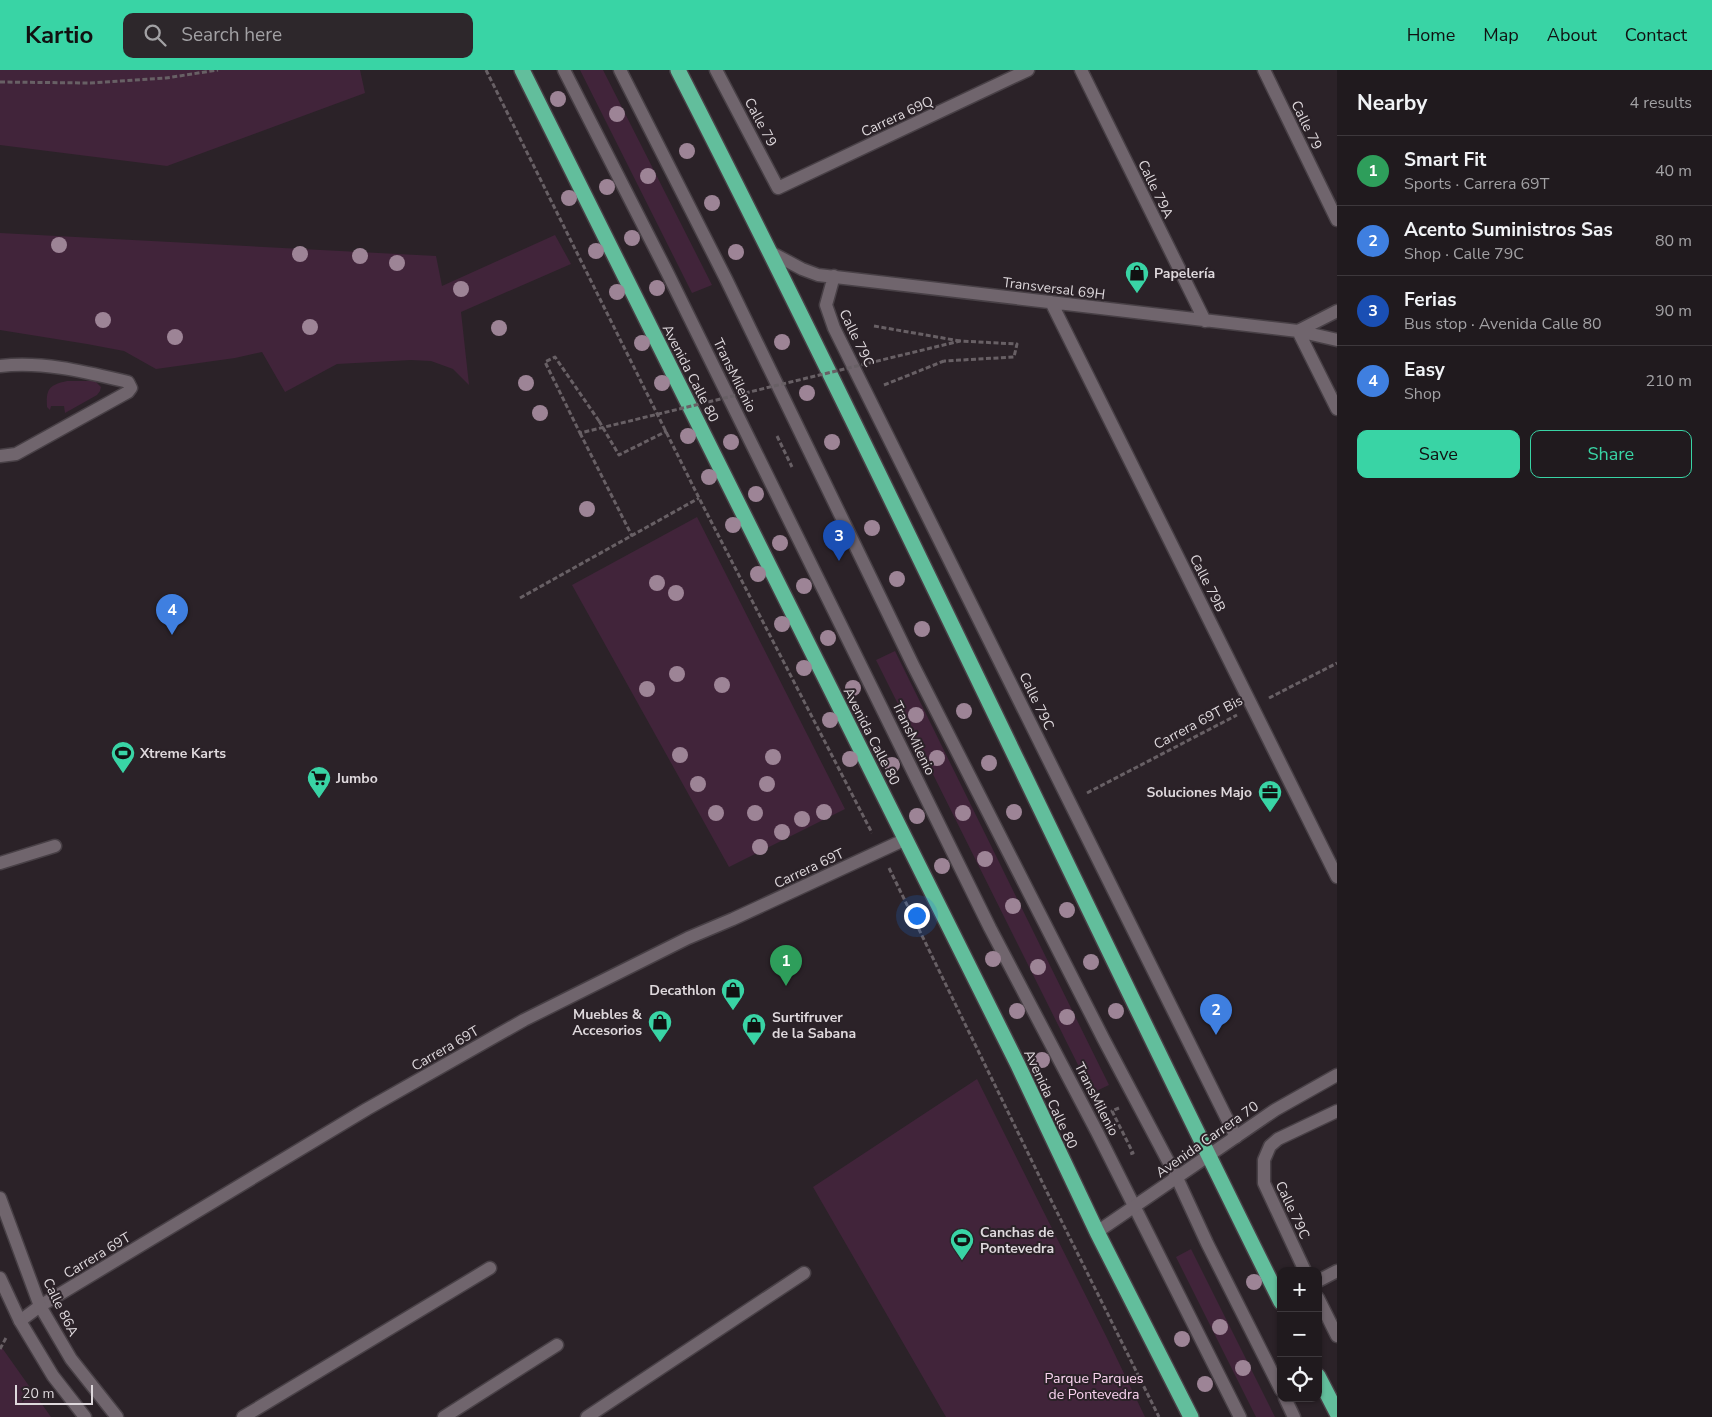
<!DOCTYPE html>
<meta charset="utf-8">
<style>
:root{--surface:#201a1e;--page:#2d272b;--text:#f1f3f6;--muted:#a2a1a4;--line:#3d383c;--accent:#39d4a5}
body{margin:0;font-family:"Nunito Sans",sans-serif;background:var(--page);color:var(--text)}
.controls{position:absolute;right:15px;bottom:15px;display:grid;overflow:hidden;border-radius:10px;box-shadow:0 1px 4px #0004}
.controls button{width:45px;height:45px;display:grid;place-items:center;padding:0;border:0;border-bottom:1px solid var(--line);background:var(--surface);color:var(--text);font:25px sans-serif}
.scale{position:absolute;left:15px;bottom:12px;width:78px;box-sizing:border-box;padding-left:5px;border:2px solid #ded8dc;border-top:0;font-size:14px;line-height:18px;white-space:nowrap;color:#ded8dc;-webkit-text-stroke:4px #2b2228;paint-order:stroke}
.you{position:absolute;left:916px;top:845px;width:18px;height:18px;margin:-12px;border:4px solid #fff;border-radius:50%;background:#1a73e8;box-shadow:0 0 0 8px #1a73e833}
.badge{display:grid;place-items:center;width:32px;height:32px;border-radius:50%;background:var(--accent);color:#fff;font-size:16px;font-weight:700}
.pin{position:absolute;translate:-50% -41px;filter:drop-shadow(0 1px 2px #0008)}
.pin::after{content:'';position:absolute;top:26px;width:18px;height:15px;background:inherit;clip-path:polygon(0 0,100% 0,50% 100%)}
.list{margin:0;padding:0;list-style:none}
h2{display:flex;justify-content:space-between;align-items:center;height:65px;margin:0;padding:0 20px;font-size:21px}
h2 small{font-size:16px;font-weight:400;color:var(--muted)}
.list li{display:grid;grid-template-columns:32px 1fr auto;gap:15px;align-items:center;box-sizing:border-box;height:70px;padding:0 20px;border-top:1px solid var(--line)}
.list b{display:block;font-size:19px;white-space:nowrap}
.list p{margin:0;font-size:16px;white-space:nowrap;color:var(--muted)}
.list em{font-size:16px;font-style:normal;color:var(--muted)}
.actions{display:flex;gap:10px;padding:15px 20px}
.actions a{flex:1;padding:11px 0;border:1px solid var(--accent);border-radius:10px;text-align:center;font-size:18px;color:var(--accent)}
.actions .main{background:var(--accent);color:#111}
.icon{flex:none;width:28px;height:28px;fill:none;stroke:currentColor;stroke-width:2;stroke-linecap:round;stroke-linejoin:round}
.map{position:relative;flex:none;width:1337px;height:1347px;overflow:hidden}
header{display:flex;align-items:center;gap:30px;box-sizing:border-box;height:70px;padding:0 25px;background:var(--accent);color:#111}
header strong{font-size:24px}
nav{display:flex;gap:28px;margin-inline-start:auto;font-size:18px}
.search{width:350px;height:45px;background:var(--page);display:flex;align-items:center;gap:12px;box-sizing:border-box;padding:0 18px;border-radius:10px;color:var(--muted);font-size:19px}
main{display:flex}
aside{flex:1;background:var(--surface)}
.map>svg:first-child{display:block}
</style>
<header>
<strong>Kartio</strong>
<div class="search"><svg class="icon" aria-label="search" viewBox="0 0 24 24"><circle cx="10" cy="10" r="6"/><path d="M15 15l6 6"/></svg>Search here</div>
<nav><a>Home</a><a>Map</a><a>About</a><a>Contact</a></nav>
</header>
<main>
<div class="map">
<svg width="1337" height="1347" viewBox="0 0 1337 1347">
<rect width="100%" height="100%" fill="#2b2228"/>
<path fill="#41243a" d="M0,0H360L365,23L167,96L0,75Z
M580,0H603L712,215L692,223Z
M0,163L436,186L442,216L555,165L571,194L461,242L469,315L453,299L431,291L411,290L337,294L285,322L262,282L235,288L156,299L124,281L87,274L0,260Z
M67,311H95L101,317L100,321L97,325L65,343L64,336H51L50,340L47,337C46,319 49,315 67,311Z
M697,447L845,739L729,797L572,515Z
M895,581L1109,1015L1092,1023L876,590Z
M977,1009L1106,1266L1145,1347H946L813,1117Z
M1191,1179L1275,1347H1256L1176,1187Z
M0,1275L51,1347H0Z"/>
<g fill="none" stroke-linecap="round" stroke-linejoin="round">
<g stroke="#484046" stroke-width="15">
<path id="lane" d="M564,0L667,202L990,858L1097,1062L1240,1347
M620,0L726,209L913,595L1104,970L1177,1108L1207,1173L1281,1320
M0,296C44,291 86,302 128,312L131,318L128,322L16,384L0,386
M0,793L55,776
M1285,1328L1294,1347
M243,1347L490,1198
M444,1347L557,1275
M587,1347L804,1203"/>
</g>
<g stroke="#484046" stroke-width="15">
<path id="street" d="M716,0L778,118L1028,0
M1081,0L1205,251
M1264,0L1337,150
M772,183L802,199L818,205L1298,261L1337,270
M834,206L826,235L834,258L1236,1067
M1051,232L1337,807
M1298,261L1337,339
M1298,261L1337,241
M1305,1201L1264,1113V1090L1270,1076L1278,1069L1337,1041
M1318,1211L1337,1201
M1318,1228L1337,1266
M20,1251L40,1236L367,1039L524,950L688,868L733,849L906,769"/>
</g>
<g stroke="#484046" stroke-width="15">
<path id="secondary" d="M0,1128L40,1236L71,1289L117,1347
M1097,1162L1275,1040L1337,1005
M0,1208L20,1251L53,1306L85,1347"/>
</g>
<g stroke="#484046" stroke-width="18">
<path id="highway" d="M522,0L1018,995L1097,1162L1191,1347
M678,0C886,407 1077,823 1281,1232
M1318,1306L1337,1343"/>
</g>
<path stroke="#686065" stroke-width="3" stroke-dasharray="5 2.5" stroke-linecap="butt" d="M486,0L699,428L872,763
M0,12L90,13L166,8L218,0
M874,256L960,271
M884,315L944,291
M599,351L619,385L667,361
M580,363L632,466
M777,366L792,397
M520,528L699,428
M1269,628L1337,593
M1087,723L1237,645
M889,798L1047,1122L1159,1347
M1119,1038L1112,1041L1133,1083L1130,1084
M0,1279L7,1266"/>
<use href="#lane" stroke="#70656d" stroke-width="12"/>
<use href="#street" stroke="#70656d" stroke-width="12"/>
<use href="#secondary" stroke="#70656d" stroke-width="12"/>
<use href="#highway" stroke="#62be9c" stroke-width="15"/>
<path stroke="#686065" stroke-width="3" stroke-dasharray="5 2.5" stroke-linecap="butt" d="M599,351L555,287L545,292L580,363L960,271L1017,274L1014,287L944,291"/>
</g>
<g fill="#9d8496">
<circle cx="558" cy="29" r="8"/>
<circle cx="617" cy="44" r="8"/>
<circle cx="687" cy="81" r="8"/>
<circle cx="648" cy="106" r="8"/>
<circle cx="607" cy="117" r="8"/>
<circle cx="569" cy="128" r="8"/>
<circle cx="712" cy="133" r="8"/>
<circle cx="632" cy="168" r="8"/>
<circle cx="59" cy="175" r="8"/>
<circle cx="596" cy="181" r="8"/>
<circle cx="736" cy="182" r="8"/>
<circle cx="300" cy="184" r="8"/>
<circle cx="360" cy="186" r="8"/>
<circle cx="397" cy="193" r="8"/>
<circle cx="657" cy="218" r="8"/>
<circle cx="461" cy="219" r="8"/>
<circle cx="617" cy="222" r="8"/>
<circle cx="103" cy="250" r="8"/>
<circle cx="310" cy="257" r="8"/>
<circle cx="499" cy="258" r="8"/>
<circle cx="175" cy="267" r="8"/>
<circle cx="782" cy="272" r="8"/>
<circle cx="642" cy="273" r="8"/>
<circle cx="526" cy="313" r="8"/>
<circle cx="662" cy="313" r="8"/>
<circle cx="807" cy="323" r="8"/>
<circle cx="540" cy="343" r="8"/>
<circle cx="688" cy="366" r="8"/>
<circle cx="731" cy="372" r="8"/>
<circle cx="832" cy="372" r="8"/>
<circle cx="709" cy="407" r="8"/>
<circle cx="756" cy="424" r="8"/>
<circle cx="587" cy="439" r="8"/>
<circle cx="733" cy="455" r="8"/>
<circle cx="872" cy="458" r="8"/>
<circle cx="780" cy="473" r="8"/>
<circle cx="758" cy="504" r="8"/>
<circle cx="897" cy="509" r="8"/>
<circle cx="657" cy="513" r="8"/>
<circle cx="804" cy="516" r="8"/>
<circle cx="676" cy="523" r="8"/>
<circle cx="782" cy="554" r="8"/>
<circle cx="922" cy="559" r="8"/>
<circle cx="828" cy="568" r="8"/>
<circle cx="804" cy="598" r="8"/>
<circle cx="677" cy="604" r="8"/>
<circle cx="722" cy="615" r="8"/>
<circle cx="853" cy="618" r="8"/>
<circle cx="647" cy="619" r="8"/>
<circle cx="964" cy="641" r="8"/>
<circle cx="916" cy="645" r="8"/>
<circle cx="830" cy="650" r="8"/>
<circle cx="680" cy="685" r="8"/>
<circle cx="773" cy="687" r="8"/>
<circle cx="937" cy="688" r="8"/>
<circle cx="850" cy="689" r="8"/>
<circle cx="989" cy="693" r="8"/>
<circle cx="892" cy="695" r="8"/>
<circle cx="698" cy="714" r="8"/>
<circle cx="767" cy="714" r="8"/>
<circle cx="824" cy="742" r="8"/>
<circle cx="1014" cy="742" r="8"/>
<circle cx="716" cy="743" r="8"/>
<circle cx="755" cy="743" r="8"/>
<circle cx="963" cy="743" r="8"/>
<circle cx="917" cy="746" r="8"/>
<circle cx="802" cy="749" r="8"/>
<circle cx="782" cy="762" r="8"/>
<circle cx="760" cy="777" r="8"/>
<circle cx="985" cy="789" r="8"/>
<circle cx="942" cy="796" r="8"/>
<circle cx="1013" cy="836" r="8"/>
<circle cx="1067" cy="840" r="8"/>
<circle cx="993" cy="889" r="8"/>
<circle cx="1091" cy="892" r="8"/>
<circle cx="1038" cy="897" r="8"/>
<circle cx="1017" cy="941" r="8"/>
<circle cx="1116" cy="941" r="8"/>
<circle cx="1067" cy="947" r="8"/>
<circle cx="1042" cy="990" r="8"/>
<circle cx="1254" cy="1212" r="8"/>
<circle cx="1220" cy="1257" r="8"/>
<circle cx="1182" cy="1269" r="8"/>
<circle cx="1243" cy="1298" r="8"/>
<circle cx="1205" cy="1314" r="8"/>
</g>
<defs>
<g id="shop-pin" transform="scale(1.25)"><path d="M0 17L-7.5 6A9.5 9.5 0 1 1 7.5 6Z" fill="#39d4a5" stroke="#2b2228"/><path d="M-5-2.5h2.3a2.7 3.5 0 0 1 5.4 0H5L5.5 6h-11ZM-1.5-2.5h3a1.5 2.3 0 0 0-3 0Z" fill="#111"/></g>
<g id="stadium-pin" transform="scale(1.25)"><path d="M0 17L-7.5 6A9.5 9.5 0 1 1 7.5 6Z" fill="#39d4a5" stroke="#2b2228"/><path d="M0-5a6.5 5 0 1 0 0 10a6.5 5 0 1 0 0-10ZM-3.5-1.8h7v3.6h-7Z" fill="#111"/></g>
<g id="supermarket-pin" transform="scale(1.25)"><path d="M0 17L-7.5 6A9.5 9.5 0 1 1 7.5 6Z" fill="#39d4a5" stroke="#2b2228"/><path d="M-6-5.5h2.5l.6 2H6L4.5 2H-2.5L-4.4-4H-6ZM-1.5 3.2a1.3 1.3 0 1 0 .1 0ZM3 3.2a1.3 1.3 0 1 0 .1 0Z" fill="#111"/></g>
<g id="office-pin" transform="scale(1.25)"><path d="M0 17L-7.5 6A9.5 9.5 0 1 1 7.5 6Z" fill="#39d4a5" stroke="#2b2228"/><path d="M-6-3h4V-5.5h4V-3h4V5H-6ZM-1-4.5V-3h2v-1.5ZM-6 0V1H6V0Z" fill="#111"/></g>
</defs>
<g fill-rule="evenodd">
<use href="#shop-pin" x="1137" y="203"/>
<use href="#stadium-pin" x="123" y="683"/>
<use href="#supermarket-pin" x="319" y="708"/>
<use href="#office-pin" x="1270" y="722"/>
<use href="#shop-pin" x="733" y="920"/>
<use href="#shop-pin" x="660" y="952"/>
<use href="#shop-pin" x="754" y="955"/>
<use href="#stadium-pin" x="962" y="1170"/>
</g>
<g text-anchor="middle" stroke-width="4" stroke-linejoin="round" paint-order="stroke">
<g font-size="14" fill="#ded8dc" stroke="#2b2228">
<text transform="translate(897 46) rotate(-25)" y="5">Carrera 69Q</text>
<text transform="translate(761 52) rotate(62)" y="5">Calle 79</text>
<text transform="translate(1307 55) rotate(64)" y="5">Calle 79</text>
<text transform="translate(1156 119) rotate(64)" y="5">Calle 79A</text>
<text transform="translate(1054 218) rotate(7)" y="5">Transversal 69H</text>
<text transform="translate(857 268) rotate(64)" y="5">Calle 79C</text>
<text transform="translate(691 303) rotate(63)" y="5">Avenida Calle 80</text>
<text transform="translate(735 305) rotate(64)" y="5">TransMilenio</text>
<text transform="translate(1208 513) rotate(63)" y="5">Calle 79B</text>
<text transform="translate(1037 631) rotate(64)" y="5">Calle 79C</text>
<text transform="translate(1198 652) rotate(-28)" y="5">Carrera 69T Bis</text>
<text transform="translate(872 666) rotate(63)" y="5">Avenida Calle 80</text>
<text transform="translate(914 668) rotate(64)" y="5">TransMilenio</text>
<text transform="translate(809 798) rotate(-25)" y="5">Carrera 69T</text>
<text transform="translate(445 978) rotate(-30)" y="5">Carrera 69T</text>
<text transform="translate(1051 1029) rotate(65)" y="5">Avenida Calle 80</text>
<text transform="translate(1097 1029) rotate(63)" y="5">TransMilenio</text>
<text transform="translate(1207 1069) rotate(-35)" y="5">Avenida Carrera 70</text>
<text transform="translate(1293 1140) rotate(65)" y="5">Calle 79C</text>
<text transform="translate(97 1185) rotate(-31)" y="5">Carrera 69T</text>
<text transform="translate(61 1237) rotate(64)" y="5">Calle 86A</text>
</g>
<g font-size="14" font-weight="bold" fill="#ded8dc" stroke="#2b2228" text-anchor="start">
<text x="1154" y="208">Papelería</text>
<text x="140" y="688">Xtreme Karts</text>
<text x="336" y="713">Jumbo</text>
<text x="1252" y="727" text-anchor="end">Soluciones Majo</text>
<text x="716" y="925" text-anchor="end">Decathlon</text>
<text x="642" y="949" text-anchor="end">Muebles &amp;<tspan x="642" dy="16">Accesorios</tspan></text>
<text x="772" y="952">Surtifruver<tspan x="772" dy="16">de la Sabana</tspan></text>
<text x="980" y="1167">Canchas de<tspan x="980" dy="16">Pontevedra</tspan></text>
</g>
<g font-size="14" fill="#fbd4f0" stroke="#2b2228">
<text x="1094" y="1313">Parque Parques<tspan x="1094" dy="16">de Pontevedra</tspan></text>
</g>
</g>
</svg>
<div class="controls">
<button>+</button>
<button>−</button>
<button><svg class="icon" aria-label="locate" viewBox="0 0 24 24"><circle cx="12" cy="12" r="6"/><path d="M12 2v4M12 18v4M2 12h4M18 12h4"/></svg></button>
</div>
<div class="scale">20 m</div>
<div class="you"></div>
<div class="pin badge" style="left:786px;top:916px;background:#2e9e5b">1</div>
<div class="pin badge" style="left:1216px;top:965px;background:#3f7fe0">2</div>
<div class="pin badge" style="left:839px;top:491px;background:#1a4fb4">3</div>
<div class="pin badge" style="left:172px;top:565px;background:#3f7fe0">4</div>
</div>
<aside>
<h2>Nearby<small>4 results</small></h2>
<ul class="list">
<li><span class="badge" style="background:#2e9e5b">1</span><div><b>Smart Fit</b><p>Sports · Carrera 69T</p></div><em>40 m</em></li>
<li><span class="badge" style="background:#3f7fe0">2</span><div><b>Acento Suministros Sas</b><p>Shop · Calle 79C</p></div><em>80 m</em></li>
<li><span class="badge" style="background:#1a4fb4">3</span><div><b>Ferias</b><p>Bus stop · Avenida Calle 80</p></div><em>90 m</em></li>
<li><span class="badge" style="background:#3f7fe0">4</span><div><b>Easy</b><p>Shop</p></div><em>210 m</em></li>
</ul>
<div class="actions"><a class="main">Save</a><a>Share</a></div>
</aside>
</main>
